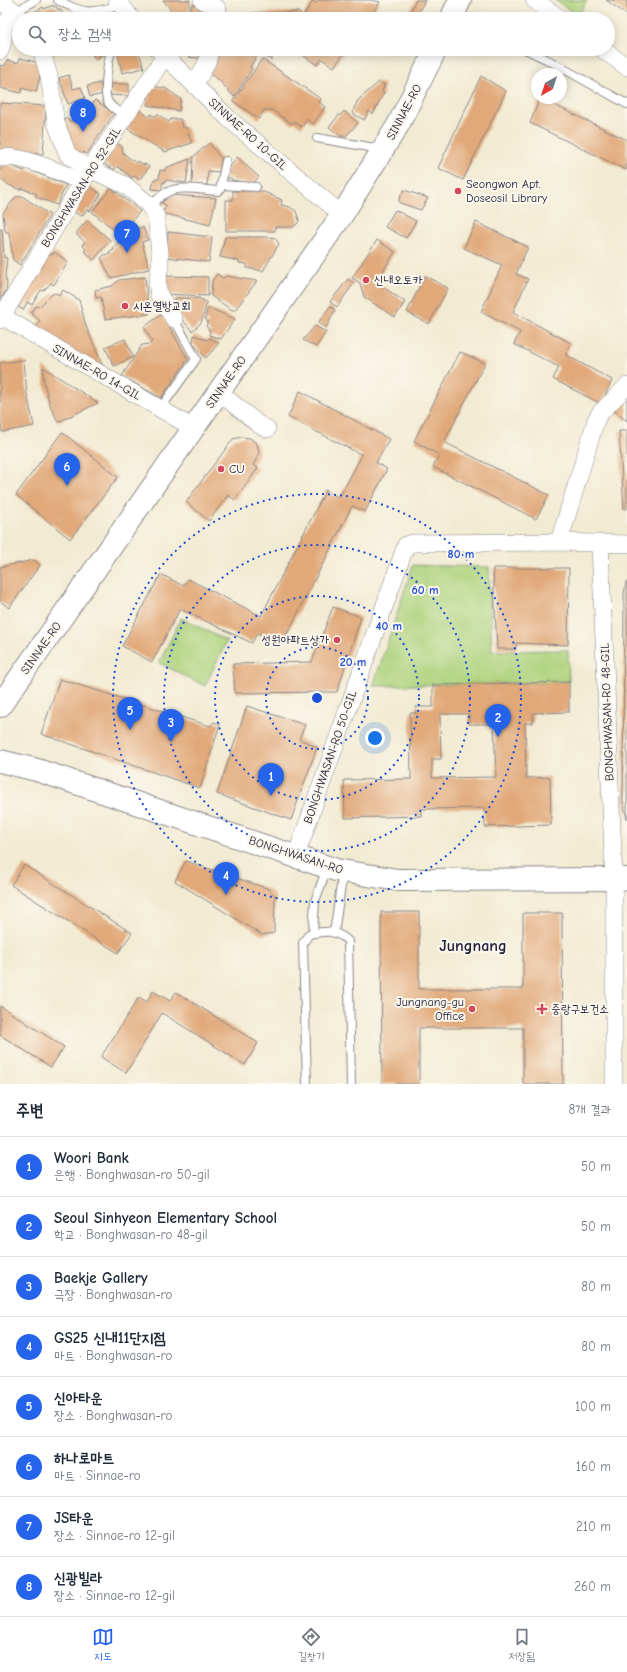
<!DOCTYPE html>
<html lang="ko">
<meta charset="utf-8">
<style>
:root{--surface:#fff;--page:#f6f6f7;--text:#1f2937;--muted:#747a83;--line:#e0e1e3;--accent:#2563eb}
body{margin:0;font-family:"Comic Neue","Poor Story",sans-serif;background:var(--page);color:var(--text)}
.compass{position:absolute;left:531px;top:68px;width:36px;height:36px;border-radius:50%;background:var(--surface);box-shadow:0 2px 10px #0003;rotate:219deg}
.you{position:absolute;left:375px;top:738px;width:14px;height:14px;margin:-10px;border:3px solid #fff;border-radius:50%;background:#1a73e8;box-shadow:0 0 0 6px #1a73e833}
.badge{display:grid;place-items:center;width:26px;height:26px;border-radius:50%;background:var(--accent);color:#fff;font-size:13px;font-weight:700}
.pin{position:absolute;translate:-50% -33px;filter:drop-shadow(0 1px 2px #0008)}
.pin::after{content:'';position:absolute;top:21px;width:14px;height:12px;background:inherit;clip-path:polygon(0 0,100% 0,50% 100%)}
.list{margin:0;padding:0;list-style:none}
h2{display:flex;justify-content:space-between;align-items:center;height:52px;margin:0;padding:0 16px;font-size:17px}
h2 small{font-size:13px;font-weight:400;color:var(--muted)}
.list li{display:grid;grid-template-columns:26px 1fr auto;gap:12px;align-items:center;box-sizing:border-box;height:60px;padding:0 16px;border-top:1px solid var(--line)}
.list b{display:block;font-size:15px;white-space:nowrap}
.list p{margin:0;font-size:13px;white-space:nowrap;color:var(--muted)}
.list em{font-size:13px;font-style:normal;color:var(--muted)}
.icon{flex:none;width:22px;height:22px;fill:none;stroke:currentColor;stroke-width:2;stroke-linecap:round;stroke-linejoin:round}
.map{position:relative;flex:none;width:627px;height:1084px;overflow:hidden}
.search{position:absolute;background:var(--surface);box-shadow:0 2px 10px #0003;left:12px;right:12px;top:12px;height:44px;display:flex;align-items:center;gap:10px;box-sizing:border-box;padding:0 14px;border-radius:22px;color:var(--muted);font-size:15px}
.sheet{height:532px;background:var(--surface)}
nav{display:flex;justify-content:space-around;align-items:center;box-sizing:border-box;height:56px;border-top:1px solid var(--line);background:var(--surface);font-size:11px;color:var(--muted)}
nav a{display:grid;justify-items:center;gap:2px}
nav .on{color:var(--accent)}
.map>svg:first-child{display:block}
</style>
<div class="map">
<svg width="627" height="1084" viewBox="0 0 627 1084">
<rect width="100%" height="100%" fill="#fbf7ec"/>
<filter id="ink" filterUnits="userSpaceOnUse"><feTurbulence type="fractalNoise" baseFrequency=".025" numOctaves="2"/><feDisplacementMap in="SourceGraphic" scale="8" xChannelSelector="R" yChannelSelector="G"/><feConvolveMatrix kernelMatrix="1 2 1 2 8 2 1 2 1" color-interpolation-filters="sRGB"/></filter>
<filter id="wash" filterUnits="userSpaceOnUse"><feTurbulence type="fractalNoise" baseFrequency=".012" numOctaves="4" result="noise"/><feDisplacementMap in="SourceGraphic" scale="16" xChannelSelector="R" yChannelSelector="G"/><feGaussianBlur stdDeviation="0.9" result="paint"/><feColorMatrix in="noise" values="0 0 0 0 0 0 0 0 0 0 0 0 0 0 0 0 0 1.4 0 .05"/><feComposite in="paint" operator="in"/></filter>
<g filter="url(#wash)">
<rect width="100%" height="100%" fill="#f2ebd3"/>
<path fill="#add37d" stroke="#687a5c" d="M555,0H587L578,16Z
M413,565L489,567L492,651L568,650L569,682L373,686Z
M181,618L227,641L205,686L159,663Z"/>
<g id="blocks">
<path fill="#e1a979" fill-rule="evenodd" d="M163,0H190L188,15L183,19H178Z
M319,0H371L380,2L368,19H253V13L298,12L303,16L313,1L316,3Z
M416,0H425L415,19H406Z
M606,0H627V15Z
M192,4L212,6L211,19H190Z
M53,5L54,7L56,6L58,10L60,9L66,19H34L31,14L43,7L44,9Z
M50,49H65L54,55Z
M89,49H102L105,53L95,59Z
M118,49H138L144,68L122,73L117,51Z
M182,49H207L206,59L188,57L189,51L182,50Z
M220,49H278L271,60L259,52L250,67L252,69L234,97L219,80L205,71Z
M294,49H347L334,67L322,59L317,65Z
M20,58L43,64L36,92L22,88L21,93L0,88V65L5,66L7,60L18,63Z
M262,59L321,99L319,102L325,107L313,124L307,119L302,127L294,122L292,124L272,110H264L259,119L233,101Z
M69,75L73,89L81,87L85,98L68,104L59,78Z
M481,76L506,91L463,180L438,168Z
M379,82L385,85L382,91L384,92L373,114L369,111L364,120L352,113L358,100Z
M100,83L103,94L90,97L87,86Z
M110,84H129V96L110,95Z
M150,86L165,88L181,99L179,111L147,105Z
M540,98L627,140L626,170L530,123Z
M95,100L114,113L87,154L84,152L81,157L71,150L74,145L64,139L63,135L68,128L61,124L65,118L71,122L82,105L89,110Z
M0,103L46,106L43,154L0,151Z
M136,108L149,117L151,114L155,117L157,114L169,122L171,119H180L182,127H186L192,143L165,152L125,127Z
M344,111L358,123L346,136H340L329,127L339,115H341Z
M117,143L122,147L123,153L136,163L138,161L144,165L145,164L149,167L139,180L134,176L132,178L117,166L114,170L102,162Z
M209,143L221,158V172L208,171L207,185H192L193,157Z
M237,157L259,177L252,184L232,180L231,178H225L229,165L233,163Z
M190,159L186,183L165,180V183L163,182L161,190L152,189L154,179H159L160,170L165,171V168Z
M1,165L12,166L24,171L25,168L66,185L57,205L36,197L37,194L21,188L20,190L9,185L0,179Z
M88,185L101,194L90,211L87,209L83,215L81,216L72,211Z
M111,188L140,211L121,235L92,212Z
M404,190L428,198L421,210L400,203L399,199Z
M233,191H262L282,200L281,205L290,207L296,211L299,220L298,223L293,227H275V231H226V200H233Z
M170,195L216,198L210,225L162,213L167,206L162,203Z
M22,196L50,215L20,265L13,260L9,233L5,231L3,213L16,197Z
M395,210L416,221L406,238L385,227Z
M87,220L110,240L94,260L84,251L86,249L82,245L85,242L77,235V232Z
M476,222L528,247L516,274L528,279L513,312L571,343L566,355L612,380L601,404L553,379L559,367L514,344L520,332L481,312L502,265L464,248Z
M143,227L148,240L142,242L149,269L111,278L101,258L104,255L110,254L109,252L114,250L113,248L121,240L129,237V233L136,231L135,229Z
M0,229H2L4,257L7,258L5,276L7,284L6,291L0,300Z
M168,232L212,237L209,262L166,257Z
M225,237H270L275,238L279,244L263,271L247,268V264L239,263V261L220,257Z
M377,240L395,252L376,282L405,302L395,317L364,297L360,283L352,278Z
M47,252L52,255L54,252L68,262L54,285L51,283L43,291L41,290L32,305L27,302L23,310L14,304Z
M217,274L223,278L226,276L257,281L235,310H232L211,296L212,281Z
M164,276L208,277V296L164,294Z
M425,276L448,288L429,324L407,312Z
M145,277L149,314L105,319L101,297L96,298L95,290L112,286L119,280Z
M348,279L354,283L337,307L330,302Z
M63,290L79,300L86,326L104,369L35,328L40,321L31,313L36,306L39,307L51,295L55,293L60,295Z
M176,298H199L207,303L201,323L192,331L171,306Z
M330,306L335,310L326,328L318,323Z
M209,308L235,319L221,339L209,335L210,331L206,326L208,322L205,319L207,310Z
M162,314L188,359L161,398L122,376L142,345L150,344L152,341L144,327Z
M315,326L326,332L316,347L303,340Z
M194,335L207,340L210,338L219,343L206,358L193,343Z
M125,339L133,357L114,366L105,347Z
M460,352L485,363L444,442L549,495L536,519L433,467L439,455L414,441Z
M24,360L27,394L34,426L2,432L0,420V363Z
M43,367L98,403L58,422L50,405L44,383Z
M300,391L389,439L376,463L387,469L365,512L352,506L282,644L257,633L252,643L180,609L152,662L122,646L161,574L183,586L188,579L261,616L326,490L339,498L362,455L288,417Z
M627,392V421L612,409Z
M619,431H627V509H624Z
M62,432L118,477L70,539L16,495Z
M241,437L250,438L257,444L259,452L257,458L253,465L258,468L235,500L228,495L209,521L186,502L233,439Z
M34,560L40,565L9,608L0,601V567Z
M493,568H569L568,645L516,643V649H497Z
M626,582H627V819L623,801L624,594Z
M333,607L361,617L337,692L235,693L233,664L312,662Z
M60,679L210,726L214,722L220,724L200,788L41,734Z
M569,682V712L533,713V723H525L526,778L550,777L551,825L485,827L484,808L421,809V816L345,818L344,780L411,779L410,713H416V707H433V685ZM440,714H469V724H494L496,777L432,778V759H441Z
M247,706L305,725L299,739L317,747L291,820L217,794Z
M186,861L269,889L275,896L274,933L262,935L175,881Z
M24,865L132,933L118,953L11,885Z
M381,912H419V989H523V913H562L563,1084H523V1028H419V1084H382Z
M153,991L170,1001L176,992L258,1043L245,1065L162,1013L126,1073L101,1057L139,997L147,1002Z
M0,1006L64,1047L51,1067L0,1035Z"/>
</g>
</g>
<g filter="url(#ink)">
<use href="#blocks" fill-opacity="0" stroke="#8a8687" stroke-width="1"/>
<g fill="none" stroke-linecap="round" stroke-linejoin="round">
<g stroke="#8a8687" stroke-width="10">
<path id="service" d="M58,0C86,16 92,13 121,5
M15,12L36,0
M112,49C108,57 103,95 108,102C111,108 120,112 125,116
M525,49L546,59L627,104
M317,138L381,149
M221,185L256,187
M151,208C167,181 191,189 218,191L220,190L226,161
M160,409L196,359L174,319
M313,933L315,901L327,868
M334,933L343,872
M307,1084L303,943L309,934C325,931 335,929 348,941L351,1084"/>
</g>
<g stroke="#8a8687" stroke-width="18">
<path id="minor" d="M0,0L15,12L20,19
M117,0L132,19
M202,0L216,7L218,10L216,19
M534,0L561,19
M41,49L49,76L56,123L68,155L90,169L125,185L147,203L156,216L160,253V266L157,283L159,295L174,319
M158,49L228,118L342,215
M602,49L627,67
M0,51L3,41L4,25L15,12
M195,85L208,60L210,49
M0,158C20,153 63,174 83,182
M0,315L193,428
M0,320L90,169L165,56
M219,392L258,424L267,429
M559,542L596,420L600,413L627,386
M600,544L614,879V1084
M296,856L406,545L413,543L559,542L627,544"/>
</g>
<g stroke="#8a8687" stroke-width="24">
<path id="secondary" d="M451,19L460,0
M0,706L342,215L398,125L436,49
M0,761L37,770L336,870L398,880L627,879"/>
</g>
<use href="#service" stroke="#fff" stroke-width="8"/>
<use href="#minor" stroke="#fff" stroke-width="17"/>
<use href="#secondary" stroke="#fff" stroke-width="22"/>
</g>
</g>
<g fill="none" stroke="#1d4ed8" stroke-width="2" stroke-dasharray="2 4">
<circle cx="317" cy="698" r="51"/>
<circle cx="317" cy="698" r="102"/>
<circle cx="317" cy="698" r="153"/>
<circle cx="317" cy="698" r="204"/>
</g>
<g fill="#d1495b" stroke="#fbf7ec" stroke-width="1.5">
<circle cx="458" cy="191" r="4"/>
<circle cx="366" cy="280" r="4"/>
<circle cx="125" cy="306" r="4"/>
<circle cx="221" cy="469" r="4"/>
<circle cx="337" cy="640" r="4"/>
<circle cx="472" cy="1009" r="4"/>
<path d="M540 1003h4v4h4v4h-4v4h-4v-4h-4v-4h4z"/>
</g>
<g text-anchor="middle" stroke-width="4" stroke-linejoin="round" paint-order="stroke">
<g font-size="12" fill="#22223b" stroke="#fbf7ec">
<text transform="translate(404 112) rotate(-62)" y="4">SINNAE-RO</text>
<text transform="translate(248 134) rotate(42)" y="4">SINNAE-RO 10-GIL</text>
<text transform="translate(81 187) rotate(-58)" y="4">BONGHWASAN-RO 52-GIL</text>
<text transform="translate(97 372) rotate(30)" y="4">SINNAE-RO 14-GIL</text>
<text transform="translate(226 382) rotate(-55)" y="4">SINNAE-RO</text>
<text transform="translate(41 648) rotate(-55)" y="4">SINNAE-RO</text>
<text transform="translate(607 712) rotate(-92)" y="4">BONGHWASAN-RO 48-GIL</text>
<text transform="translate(330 757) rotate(-71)" y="4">BONGHWASAN-RO 50-GIL</text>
<text transform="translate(296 855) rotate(18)" y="4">BONGHWASAN-RO</text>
</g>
<g font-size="12" fill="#22223b" stroke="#fbf7ec" text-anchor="start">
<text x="466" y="188">Seongwon Apt.<tspan x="466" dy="14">Doseosil Library</tspan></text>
<text x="374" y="284">신내오토카</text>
<text x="133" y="310">시온열방교회</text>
<text x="229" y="473">CU</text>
<text x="329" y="644" text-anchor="end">성원아파트상가</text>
<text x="464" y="1006" text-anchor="end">Jungnang-gu<tspan x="464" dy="14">Office</tspan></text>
<text x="551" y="1013">중랑구보건소</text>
</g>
<g font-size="16" font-weight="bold" fill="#22223b" stroke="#fbf7ec">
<text x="473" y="951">Jungnang</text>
</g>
</g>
<circle cx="317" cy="698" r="6" fill="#1d4ed8" stroke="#fbf7ec" stroke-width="2"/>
<g font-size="12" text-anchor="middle" font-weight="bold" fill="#1d4ed8" stroke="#fbf7ec" stroke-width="4" stroke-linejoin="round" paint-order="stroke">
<text x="461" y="558">80 m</text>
<text x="425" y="594">60 m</text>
<text x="389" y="630">40 m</text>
<text x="353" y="666">20 m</text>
</g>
</svg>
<svg class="compass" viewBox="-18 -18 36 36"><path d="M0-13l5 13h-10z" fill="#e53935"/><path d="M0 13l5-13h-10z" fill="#747a83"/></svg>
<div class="you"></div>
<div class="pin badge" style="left:271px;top:796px">1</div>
<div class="pin badge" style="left:498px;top:737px">2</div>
<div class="pin badge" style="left:171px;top:742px">3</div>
<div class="pin badge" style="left:226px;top:895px">4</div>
<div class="pin badge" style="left:130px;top:730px">5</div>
<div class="pin badge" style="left:67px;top:486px">6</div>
<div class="pin badge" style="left:127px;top:253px">7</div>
<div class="pin badge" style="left:83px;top:132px">8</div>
<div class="search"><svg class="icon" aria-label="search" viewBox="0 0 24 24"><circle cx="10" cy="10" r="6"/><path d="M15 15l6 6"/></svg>장소 검색</div>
</div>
<section class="sheet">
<h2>주변<small>8개 결과</small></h2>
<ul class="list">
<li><span class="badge">1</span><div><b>Woori Bank</b><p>은행 · Bonghwasan-ro 50-gil</p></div><em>50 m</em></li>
<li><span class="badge">2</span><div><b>Seoul Sinhyeon Elementary School</b><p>학교 · Bonghwasan-ro 48-gil</p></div><em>50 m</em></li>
<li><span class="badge">3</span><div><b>Baekje Gallery</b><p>극장 · Bonghwasan-ro</p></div><em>80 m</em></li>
<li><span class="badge">4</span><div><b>GS25 신내11단지점</b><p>마트 · Bonghwasan-ro</p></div><em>80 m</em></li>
<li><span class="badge">5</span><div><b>신아타운</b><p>장소 · Bonghwasan-ro</p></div><em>100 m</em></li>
<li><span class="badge">6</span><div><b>하나로마트</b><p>마트 · Sinnae-ro</p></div><em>160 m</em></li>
<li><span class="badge">7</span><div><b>JS타운</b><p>장소 · Sinnae-ro 12-gil</p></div><em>210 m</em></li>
<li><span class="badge">8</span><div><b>신광빌라</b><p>장소 · Sinnae-ro 12-gil</p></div><em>260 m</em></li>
</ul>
</section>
<nav>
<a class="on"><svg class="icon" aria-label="map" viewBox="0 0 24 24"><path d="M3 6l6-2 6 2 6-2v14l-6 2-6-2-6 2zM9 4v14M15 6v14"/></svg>지도</a>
<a><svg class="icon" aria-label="directions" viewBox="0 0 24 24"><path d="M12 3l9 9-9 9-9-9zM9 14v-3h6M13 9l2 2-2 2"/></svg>길찾기</a>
<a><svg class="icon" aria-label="saved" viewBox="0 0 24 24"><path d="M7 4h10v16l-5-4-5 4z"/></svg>저장됨</a>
</nav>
